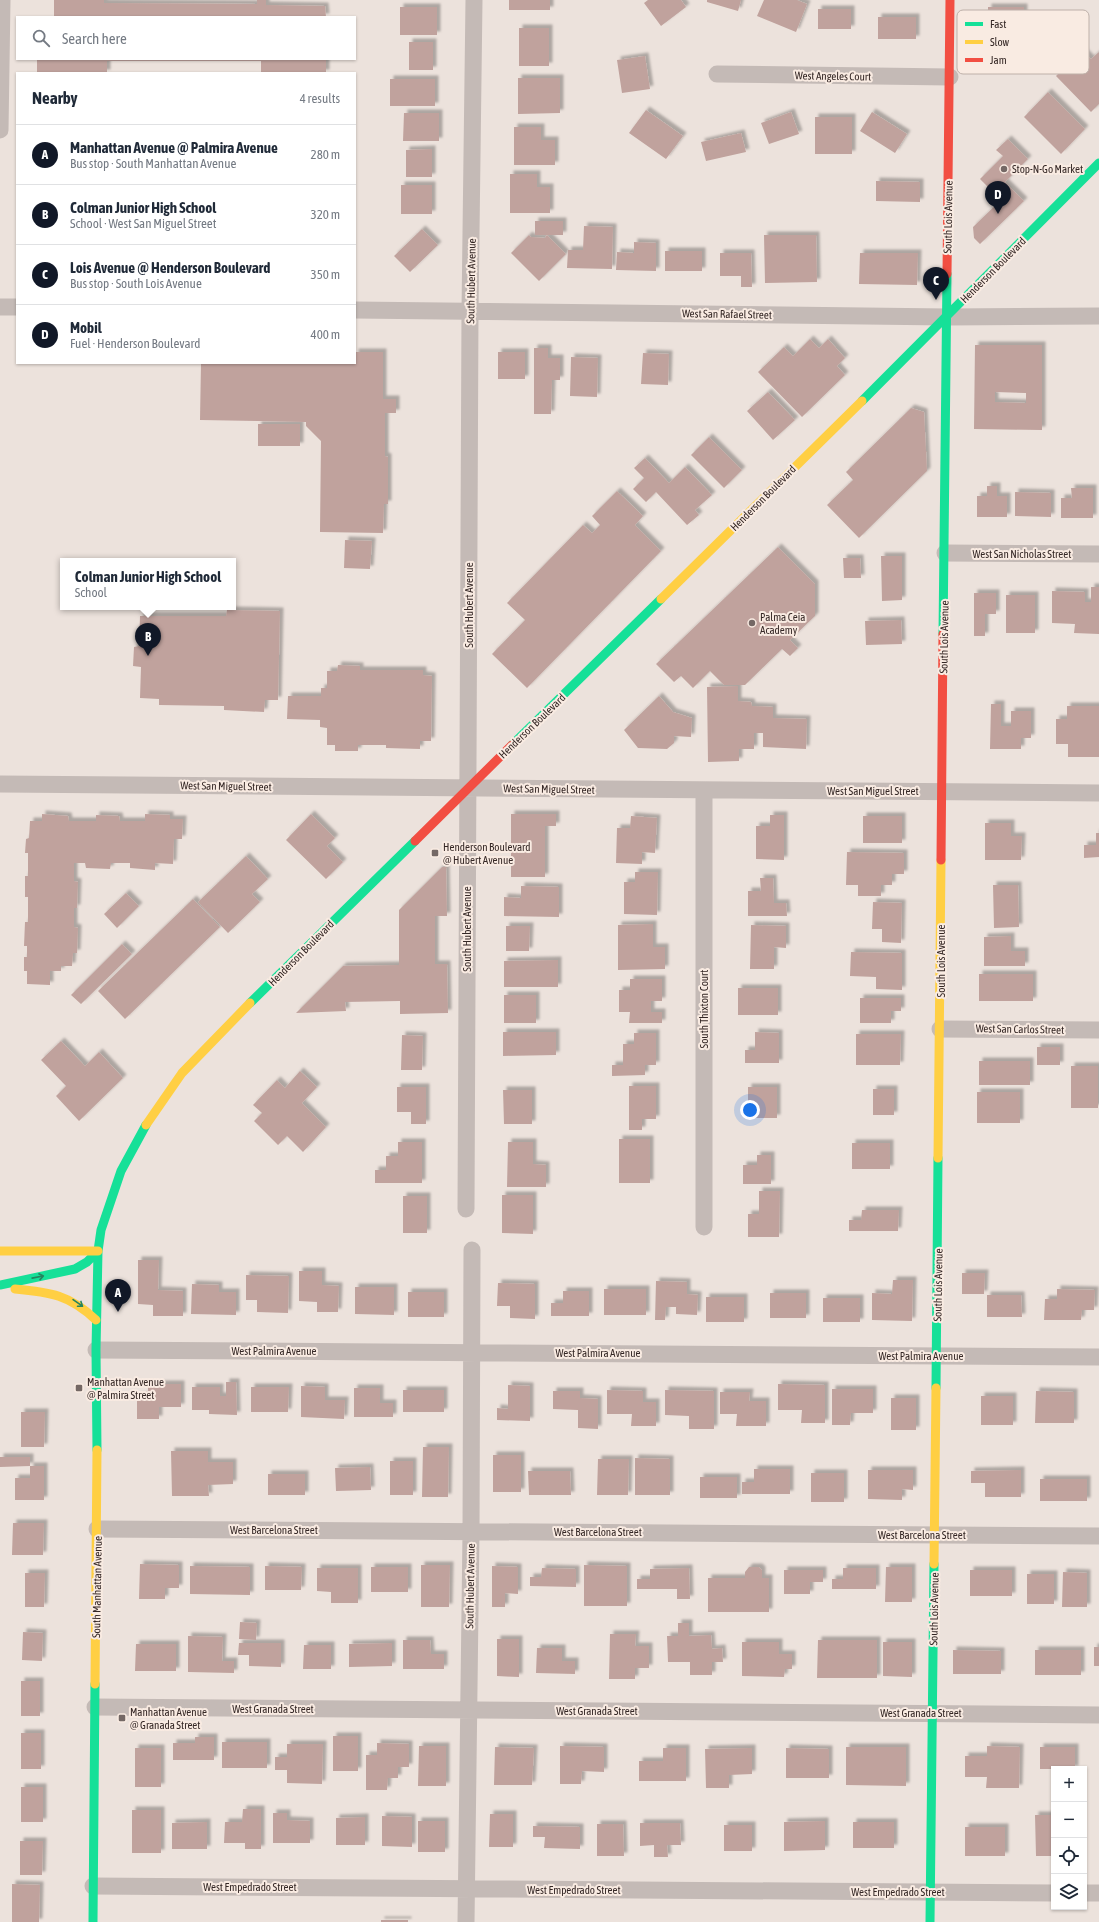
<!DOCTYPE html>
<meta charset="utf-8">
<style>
:root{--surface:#fff;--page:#f6f6f7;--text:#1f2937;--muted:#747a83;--line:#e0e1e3;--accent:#111827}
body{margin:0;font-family:"Asap Condensed",sans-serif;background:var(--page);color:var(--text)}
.controls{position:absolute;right:12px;bottom:12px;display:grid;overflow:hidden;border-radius:0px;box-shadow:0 1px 3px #0004}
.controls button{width:36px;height:36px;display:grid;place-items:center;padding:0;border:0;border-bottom:1px solid var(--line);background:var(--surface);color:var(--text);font:20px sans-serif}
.you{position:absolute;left:750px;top:1110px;width:14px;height:14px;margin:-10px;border:3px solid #fff;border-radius:50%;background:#1a73e8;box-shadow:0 0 0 6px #1a73e833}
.badge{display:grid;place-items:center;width:26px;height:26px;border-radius:50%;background:var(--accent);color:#fff;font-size:13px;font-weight:700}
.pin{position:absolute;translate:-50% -33px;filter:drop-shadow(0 1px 2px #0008)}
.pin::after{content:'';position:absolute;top:21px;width:14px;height:12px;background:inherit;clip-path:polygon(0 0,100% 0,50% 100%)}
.popup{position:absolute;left:60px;top:558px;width:176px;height:52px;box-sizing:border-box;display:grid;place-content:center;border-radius:0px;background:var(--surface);filter:drop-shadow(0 1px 3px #0005);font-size:13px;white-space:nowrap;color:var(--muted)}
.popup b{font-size:15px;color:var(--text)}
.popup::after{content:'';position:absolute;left:50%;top:100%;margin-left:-8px;border:8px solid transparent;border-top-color:var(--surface)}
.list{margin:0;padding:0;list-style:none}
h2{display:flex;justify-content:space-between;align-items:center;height:52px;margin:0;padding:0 16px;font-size:17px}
h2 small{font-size:13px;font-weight:400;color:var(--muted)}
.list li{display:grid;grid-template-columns:26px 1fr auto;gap:12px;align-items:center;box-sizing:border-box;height:60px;padding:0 16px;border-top:1px solid var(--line)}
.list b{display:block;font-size:15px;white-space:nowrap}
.list p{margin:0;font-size:13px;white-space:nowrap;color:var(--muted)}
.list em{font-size:13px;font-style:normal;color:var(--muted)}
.icon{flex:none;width:22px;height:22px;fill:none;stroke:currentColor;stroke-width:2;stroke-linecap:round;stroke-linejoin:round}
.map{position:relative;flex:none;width:1099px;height:1922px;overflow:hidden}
.search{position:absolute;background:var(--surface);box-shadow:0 1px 3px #0004;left:16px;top:16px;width:340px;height:44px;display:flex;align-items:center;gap:10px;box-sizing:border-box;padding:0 14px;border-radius:0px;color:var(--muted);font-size:15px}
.panel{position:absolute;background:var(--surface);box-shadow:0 1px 3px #0004;left:16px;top:72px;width:340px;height:292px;border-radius:0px}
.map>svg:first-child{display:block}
</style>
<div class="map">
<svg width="1099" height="1922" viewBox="0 0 1099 1922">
<defs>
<filter id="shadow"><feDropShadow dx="3.5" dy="-3.5" stdDeviation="1" flood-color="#0004"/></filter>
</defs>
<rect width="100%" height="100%" fill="#ece2dc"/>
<path fill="#c0a29d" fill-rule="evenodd" filter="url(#shadow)" d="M54,0H104V3L257,4V0H266V5L325,6L326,17H54Z
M509,0H550V10H509Z
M648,0H681L686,7L661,26L644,3Z
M707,0H741L738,11L707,2Z
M764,0H797L807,4L796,32L757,16Z
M400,7H437V35H400Z
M988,7H1024V20H1012L1011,46H988Z
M818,9H851V29H818Z
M878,17H916V39H878Z
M519,28H549V66H519Z
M409,42H433V70H409Z
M1082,50L1091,59L1099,52V104L1091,112L1056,76Z
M645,56L650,89L622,93L617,60Z
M37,59H326V73H261V61H107V73H37Z
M518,78H560V113L518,114Z
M390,79H435V106H390Z
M1048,92L1085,129L1061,154L1024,117Z
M646,110L683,136L666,159L629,133Z
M791,112L799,134L769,144L761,123Z
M872,112L907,134L895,153L860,131Z
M404,113H439V141H403Z
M815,117H852V154H815Z
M514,127H541V140H555V165H514Z
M741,133L746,152L706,161L701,142Z
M1008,139L1028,159L1005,182L1024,201L980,244L974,238L973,227L999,202L992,195L994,193L980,179L1003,156L996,150Z
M432,149V177H406V150Z
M510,174H537V187H550V213H510Z
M876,181L920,182V202L876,201Z
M401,185H432V214H401Z
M535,221H563V235H535Z
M584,226L613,227L612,269L567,268L568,250H583Z
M422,229L438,245L410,272L394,256Z
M529,235L531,237L545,238L547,235L566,254L539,281L511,253Z
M764,235H816L817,282L765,283Z
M634,242L656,243V271L616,270L617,252L634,253Z
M665,251H702V271H665Z
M720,253H751L752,287H741V276H720Z
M860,253H918L917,285L859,284Z
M810,339L819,348L828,339L845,358L837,366L845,375L802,417L758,372L784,347L793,356Z
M975,345H1042V430L974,429ZM995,392L1026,393V403L995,402Z
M534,348H548V358H560V380H552L551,414H534Z
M355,352H383V399H396V413H385V456L388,457V504H384L383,533L320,532L321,441L306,426V422L200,420L201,363H355Z
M498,352H525V379H498Z
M643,353L669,354L668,385L641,384Z
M571,357L598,358L597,397L570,396Z
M768,392L795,420L773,440L747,411Z
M911,408L924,412L927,471L859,538L827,505L853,480L846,472Z
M258,424H300V446H258Z
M709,437L742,470L724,488L691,455Z
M645,458L669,483L685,467L712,495L695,510L699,515L687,525L656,492L646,502L633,489L644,478L634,468Z
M987,486H997V496H1007V517H977V496H987Z
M1071,488H1093V518H1061V498H1072Z
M617,491L643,516L635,525L661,551L527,688L492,654L525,620L507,603L583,525L592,533L600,525L592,516Z
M1015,492L1051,493V517L1015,516Z
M345,540L372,541L370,569L344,568Z
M778,547L815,584V616L790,640L798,648L790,656L782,649L745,685H724L710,671L693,688L681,676L674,682L656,664Z
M881,556H902V600L882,601Z
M843,558H860L861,578H844Z
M1091,587H1099V634L1074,633L1075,624L1052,623V591L1085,592V602H1091Z
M974,593H996V614H985V636H974Z
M1006,595H1035V633H1006Z
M227,610L280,611L278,700H265L264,712L224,710V706L159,705V699L140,698L141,667L133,666L134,647L139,646L140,616H226Z
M901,620L902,644L866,645L865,621Z
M338,665L360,666V670H423V675L432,676L431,741H420V749L386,748V745H358V751H335V745H327V728L320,727V720L287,719L288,696H321V688H327V671H337Z
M738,686V701L751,702L752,706L773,707V718L807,719L806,749L763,747V733H754V749H739V761L708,762L707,687Z
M659,696L673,712L692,718L691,737L674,736V743L667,749L638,748L624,730Z
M991,704H1001V726H1011V711H1031V738H1021V749H990Z
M1067,706H1099V757H1068V744H1056V719H1067Z
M42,814L68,816L69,821H96V815L119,816L120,821H145V814L170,815V819H183L182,839H174L173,864L155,863V870L130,868V863H111L110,869L86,868L85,863H74V881L78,882L77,908H74V927L78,928L77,953H73L72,966H61V971H50V985L27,984V971H24V957H27V946H24L25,922H28V897H25V876H28V853H25L26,839L29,838L30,821H42Z
M311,814L335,838L327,846L343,862L326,879L286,840Z
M511,814H556V826H545V877H511Z
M770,815H784V860L756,859V826H770Z
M631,816L657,818L655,853L642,852V864L616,863L617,828H630Z
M863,816H902V843H863Z
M985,823H1011V836H1022L1021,860H985Z
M1096,833H1099V857L1084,858V845H1096Z
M847,852L904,853V874H892V885H881V896H858V885H846Z
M246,856L268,879L252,894L260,902L228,933L198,902Z
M442,867H446L447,916H435V964H447L448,1013L400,1014V1001L345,1002L346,1011L296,1013L343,966L399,965V910Z
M635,872H658L657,915L624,914V882H635Z
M760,878H773L774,903H786L787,916H748V891H761Z
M993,885H1018L1019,927L994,928Z
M521,886L559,887V917L504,916V897L521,898Z
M126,893L139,906L117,928L104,914Z
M193,899L220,927L125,1019L98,991Z
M873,902L902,903L901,943L882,942V929H872Z
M653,924V947H665V969L618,970V925Z
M751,925L786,926V948L774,947V969H750Z
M506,926H530L529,951H506Z
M1011,936V951H1025V966H984V937Z
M122,944L132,954L81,1004L71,995Z
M851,952L902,953V990L876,989V977L850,976Z
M558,960V987H504V961Z
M979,974H1033V1001H979Z
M630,979H662V1001H651V1012H662V1023H629L630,1012H619V990H630Z
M738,988H778V1015H738Z
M504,995H536V1023H504Z
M860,998H901V1011H891V1023H860Z
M503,1032H556V1055L503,1056Z
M755,1032L779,1033V1063H745V1050H755Z
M634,1033H656V1065H645V1075L612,1076V1065H623V1044H634Z
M856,1034H901L900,1065H856Z
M402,1035L423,1036L422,1070H401Z
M61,1041L85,1066L99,1052L123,1078L79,1121L56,1096L66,1086L41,1060Z
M1037,1047H1060V1065H1037Z
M979,1061H1030V1085H979Z
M1071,1066H1098V1108H1071Z
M300,1071L317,1087L302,1103L326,1127L303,1152L287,1136L278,1145L254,1121L262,1113L253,1105L277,1080L285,1088Z
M629,1086H656V1119H642V1130H629Z
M397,1087H426V1124H411V1112H397Z
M748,1087H777V1118H748Z
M873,1089H894V1115H873Z
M503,1090H532V1124H504Z
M977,1092H1020V1123H977Z
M619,1139H650V1183H619Z
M398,1142H422V1183H375V1170H386V1156H398Z
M508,1142H533V1164L546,1165V1187H507Z
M852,1143H890V1169H852Z
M757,1155H771V1184H743V1165H757Z
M759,1191H780L779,1237H748V1214H759Z
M502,1195H533V1234L502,1233Z
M403,1196H427V1233H403Z
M862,1210H899L898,1231H849V1220H861Z
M138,1260H159L158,1290L183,1291V1316H153V1305L138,1304Z
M299,1271H322V1285L339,1286L338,1312H317V1302L299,1301Z
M962,1273H985L984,1294H962Z
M246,1275L289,1276L288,1313L257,1312V1300H246Z
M893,1280H913L912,1321L872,1320V1293L892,1294Z
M656,1281L687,1282V1294L698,1295L697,1315L676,1314V1307H666L665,1320H655Z
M498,1283L535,1284V1319L510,1318V1306H497Z
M192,1284L219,1285V1292H236V1315L191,1314Z
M355,1287H394V1315L355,1314Z
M604,1289H646V1315H604Z
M1057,1289L1095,1290L1094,1310H1082L1081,1320H1044L1045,1299H1057Z
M563,1291H589V1316H551V1303H563Z
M408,1292H444V1317H408Z
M770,1293H806V1318H770Z
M987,1295H1021L1022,1317H987Z
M706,1297H744V1322H706Z
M823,1298H860V1322H823Z
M226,1382H236L237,1415L209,1414V1410H192V1387H220V1396H226Z
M148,1384H181V1407H159V1419H137V1396L148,1395Z
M778,1384L825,1385V1423H801L802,1410H778Z
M508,1385L530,1386V1421L497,1420V1408L508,1409Z
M301,1386L325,1387V1400H345L344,1419L301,1417Z
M251,1387H289L288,1412H251Z
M354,1388H380V1403H393V1417H354Z
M832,1389H873V1413H851L850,1425H832Z
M403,1390H444V1412H403Z
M607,1390L643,1391V1402H656V1426H631L632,1414H607Z
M665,1390L714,1391V1429H689V1416L665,1415Z
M553,1391H580V1398L598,1399V1429L578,1428V1410L553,1409Z
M1036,1391L1074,1392V1423H1035Z
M720,1392H750L749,1401H766V1426H736L737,1414H720Z
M981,1396H1013V1425H981Z
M891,1398H916V1430H891Z
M21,1412H45L44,1447H21Z
M423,1447H449L448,1497H422Z
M171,1451H208V1462H233V1484L208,1485L209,1496H172Z
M493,1455H521V1492H493Z
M0,1457H30V1466L0,1467Z
M635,1458L670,1459V1495H635Z
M598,1459H629L628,1495H597Z
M390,1461H413V1495H390Z
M30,1466H44V1500H15V1478H30Z
M370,1467L371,1490L336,1491L335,1468Z
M754,1469H790V1494H742V1482H754Z
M868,1470H913V1490L902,1489V1500L868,1499Z
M1021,1470V1497H985V1483H971V1471Z
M528,1471H570L571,1495H529Z
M811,1473H844V1502H811Z
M268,1474H305V1495H268Z
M700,1477H737V1498H700Z
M1040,1479H1087V1501H1040Z
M13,1523H44L43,1555H12Z
M140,1564L179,1565V1588H165V1599H139Z
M421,1565H450L449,1607H421Z
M584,1565L627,1566V1606H584Z
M190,1566L250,1567V1595L190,1594Z
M265,1566L302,1567L301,1590H265Z
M492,1566L518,1567V1594L505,1593V1607H492Z
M371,1567H408V1592H371Z
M749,1567H759L762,1570V1578H769V1612H708V1578H745V1572Z
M886,1567H912V1602H885Z
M317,1568H358V1603H331V1592L317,1591Z
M542,1568L576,1569V1587L530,1586V1577H541Z
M689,1568L690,1599H677V1589H637V1579H650V1569Z
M843,1568H876V1589H832V1579H843Z
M784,1570H823V1582H810V1594H784Z
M970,1570H1012V1596H970Z
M1063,1572L1087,1573V1607H1062Z
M25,1573H45L44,1607H25Z
M1027,1574H1054V1604H1027Z
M240,1622L257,1623L256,1640L239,1639Z
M678,1623H689V1636L711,1635L712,1649L722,1648L723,1662H712V1675H690V1662H668L667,1636H678Z
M23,1632L43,1633L42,1661L22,1660Z
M610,1634H636L635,1646H649V1668H635V1679H609Z
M188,1636L223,1637L222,1661H234V1673L188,1672Z
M497,1639H519V1677L497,1676Z
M403,1640H430L431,1654H444V1669H403Z
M818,1640H877V1678H817Z
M742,1642H779V1654H792V1669H785L784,1677L742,1676Z
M883,1642H912V1677L883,1676Z
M239,1643H281V1667L249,1666V1655H238Z
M392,1643V1666L349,1667V1644Z
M136,1644H176V1671H135Z
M304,1645H331V1669H303Z
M1094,1647H1099V1666H1094Z
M537,1648H562V1661H575V1674L536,1673Z
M953,1650L1001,1651V1674H953Z
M1035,1650H1081V1675H1035Z
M21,1681H40V1716H21Z
M21,1733H41V1769H21Z
M333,1736H358V1771H333Z
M195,1737H214V1760H173V1743H195Z
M222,1742H267V1768H222Z
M377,1743L409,1744V1767H398V1778H388L387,1790H366V1755H377Z
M287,1744H323L322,1784L287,1783V1770H275V1757H287Z
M419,1746H446V1786H418Z
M560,1746L604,1747V1772L582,1771L581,1784H560Z
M987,1746L1020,1747L1019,1788H986L987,1777H965V1756H987Z
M495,1747L534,1748L532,1785H494Z
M846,1747H906V1786L846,1785Z
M1040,1747H1075V1769H1054V1780H1051L1052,1769H1040Z
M135,1748H161V1787H135Z
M663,1748H686V1781H639V1761H663Z
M752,1748V1774L729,1775V1788H706L705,1749Z
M786,1748L829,1749V1778H786Z
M21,1787H43V1822H21Z
M243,1809H261V1849H245V1843H224L225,1822H242Z
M132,1810H161V1853H132Z
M273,1813H287V1820L310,1821V1843H273Z
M490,1814H513V1847H489Z
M1035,1815H1054V1856H1036Z
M382,1816L412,1817V1847L382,1846Z
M365,1817V1845H336V1818Z
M418,1821H445V1852H418Z
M825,1821V1850L784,1851V1822Z
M207,1822V1849H172V1823Z
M853,1822H894V1848H853Z
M640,1823H680L681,1845H667L668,1857H654V1845L640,1846Z
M597,1824H623L624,1856H597Z
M724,1825H752V1851H724Z
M533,1826L580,1827V1849L544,1848L545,1837H533Z
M965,1827H1005V1856H965Z
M20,1841H43L42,1875H20Z
M12,1884L40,1885L39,1922H12Z
M381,1920H408V1922H381Z"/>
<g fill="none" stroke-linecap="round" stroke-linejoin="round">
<path stroke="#c4bab6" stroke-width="17" d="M717,74L950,77
M0,130L2,0
M0,307H17
M355,310L947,317L1099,316
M945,553L1099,554
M0,784L1099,793
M704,791V1227
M940,1029L1099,1030
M466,1209L470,311L474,0
M96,1350L1099,1357
M97,1529L1099,1536
M95,1707L1099,1715
M93,1886L1054,1893
M1084,1893H1099
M466,1922L471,1532L472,1250"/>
<path stroke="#16e098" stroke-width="9" d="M862,401L1099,163
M943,634L947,274
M512,745L661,599
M250,1003L415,841
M0,1285L75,1269L87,1262L98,1251
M936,1388L938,1158
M97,1450L96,1350L98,1251L101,1230L121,1171L146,1125
M93,1922L95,1684
M930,1922L934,1564"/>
<path stroke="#ffcf43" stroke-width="9" d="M661,599L862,401
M146,1125L182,1073L250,1003
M938,1158L941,860
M0,1251H98
M15,1289C50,1292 70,1295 96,1320
M934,1564L936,1388
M95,1684L97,1450"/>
<path stroke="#f24e42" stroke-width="9" d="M947,274L950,0
M415,841L512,745
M941,860L943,634"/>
</g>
<defs><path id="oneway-shaft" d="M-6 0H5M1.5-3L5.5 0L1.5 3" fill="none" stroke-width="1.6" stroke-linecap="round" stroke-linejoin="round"/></defs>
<g stroke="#25845e">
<use href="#oneway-shaft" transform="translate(38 1277) rotate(-11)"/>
<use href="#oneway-shaft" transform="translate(78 1303) rotate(35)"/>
</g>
<g fill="#746865" stroke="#f9ebe2" stroke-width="1.5">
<circle cx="1004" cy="169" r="4"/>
<circle cx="752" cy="623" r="4"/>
<rect x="431" y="849" width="8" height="8" rx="2"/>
<rect x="75" y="1384" width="8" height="8" rx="2"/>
<rect x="118" y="1714" width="8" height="8" rx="2"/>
</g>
<g text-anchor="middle" stroke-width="4" stroke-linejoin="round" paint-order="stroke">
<g font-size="11" fill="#342725" stroke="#f9ebe2">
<text transform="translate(833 76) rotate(1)" y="4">West Angeles Court</text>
<text transform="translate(948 217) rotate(-89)" y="4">South Lois Avenue</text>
<text transform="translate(993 270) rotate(-45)" y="4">Henderson Boulevard</text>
<text transform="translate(471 281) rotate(-89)" y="4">South Hubert Avenue</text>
<text transform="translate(727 314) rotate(1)" y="4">West San Rafael Street</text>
<text transform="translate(763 498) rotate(-45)" y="4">Henderson Boulevard</text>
<text x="1022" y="558">West San Nicholas Street</text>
<text transform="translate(469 605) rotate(-90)" y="4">South Hubert Avenue</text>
<text transform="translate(944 637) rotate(-89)" y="4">South Lois Avenue</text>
<text transform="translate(532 726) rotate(-44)" y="4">Henderson Boulevard</text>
<text transform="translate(226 786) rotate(1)" y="4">West San Miguel Street</text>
<text transform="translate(549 789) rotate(1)" y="4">West San Miguel Street</text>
<text x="873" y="795">West San Miguel Street</text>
<text transform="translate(467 929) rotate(-90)" y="4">South Hubert Avenue</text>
<text transform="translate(301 953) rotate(-45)" y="4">Henderson Boulevard</text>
<text transform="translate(941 961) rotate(-90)" y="4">South Lois Avenue</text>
<text transform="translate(704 1009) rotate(-90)" y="4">South Thixton Court</text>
<text transform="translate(1020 1029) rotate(1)" y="4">West San Carlos Street</text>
<text transform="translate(938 1285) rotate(-89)" y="4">South Lois Avenue</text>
<text x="274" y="1355">West Palmira Avenue</text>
<text x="598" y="1357">West Palmira Avenue</text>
<text x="921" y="1360">West Palmira Avenue</text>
<text x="274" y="1534">West Barcelona Street</text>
<text x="598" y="1536">West Barcelona Street</text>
<text x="922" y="1539">West Barcelona Street</text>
<text transform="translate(470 1586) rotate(-89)" y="4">South Hubert Avenue</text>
<text transform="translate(97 1587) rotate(-89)" y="4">South Manhattan Avenue</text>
<text transform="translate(934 1609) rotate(-89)" y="4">South Lois Avenue</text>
<text x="273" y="1713">West Granada Street</text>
<text x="597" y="1715">West Granada Street</text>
<text x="921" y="1717">West Granada Street</text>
<text x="250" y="1891">West Empedrado Street</text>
<text x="574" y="1894">West Empedrado Street</text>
<text x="898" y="1896">West Empedrado Street</text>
</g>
<g font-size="11" fill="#342725" stroke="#f9ebe2" text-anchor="start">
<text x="1012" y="173">Stop-N-Go Market</text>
<text x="760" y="621">Palma Ceia<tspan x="760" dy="13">Academy</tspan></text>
<text x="443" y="851">Henderson Boulevard<tspan x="443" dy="13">@ Hubert Avenue</tspan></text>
<text x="87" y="1386">Manhattan Avenue<tspan x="87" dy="13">@ Palmira Street</tspan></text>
<text x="130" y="1716">Manhattan Avenue<tspan x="130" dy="13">@ Granada Street</tspan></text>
</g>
</g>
<rect x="957" y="10" width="132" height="64" rx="6" fill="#f9ebe2" stroke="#beb0a9" stroke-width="1"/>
<rect x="965" y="22" width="18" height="4" fill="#16e098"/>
<rect x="965" y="40" width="18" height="4" fill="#ffcf43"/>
<rect x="965" y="58" width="18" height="4" fill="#f24e42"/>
<g font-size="11" fill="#342725">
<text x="990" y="28">Fast</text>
<text x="990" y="46">Slow</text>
<text x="990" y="64">Jam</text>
</g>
</svg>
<div class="controls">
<button>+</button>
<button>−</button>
<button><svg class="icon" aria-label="locate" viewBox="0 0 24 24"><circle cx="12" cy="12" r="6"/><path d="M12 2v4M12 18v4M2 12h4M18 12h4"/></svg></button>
<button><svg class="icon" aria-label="layers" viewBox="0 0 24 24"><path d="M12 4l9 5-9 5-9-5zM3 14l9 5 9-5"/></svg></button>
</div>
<div class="you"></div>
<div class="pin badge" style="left:118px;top:1312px">A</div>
<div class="pin badge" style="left:148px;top:656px">B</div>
<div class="popup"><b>Colman Junior High School</b>School</div>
<div class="pin badge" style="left:936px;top:300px">C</div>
<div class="pin badge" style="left:998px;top:214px">D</div>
<div class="search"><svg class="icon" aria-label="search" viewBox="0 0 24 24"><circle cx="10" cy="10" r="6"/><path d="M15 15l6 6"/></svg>Search here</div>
<section class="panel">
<h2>Nearby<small>4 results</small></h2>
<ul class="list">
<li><span class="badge">A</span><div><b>Manhattan Avenue @ Palmira Avenue</b><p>Bus stop · South Manhattan Avenue</p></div><em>280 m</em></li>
<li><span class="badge">B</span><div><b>Colman Junior High School</b><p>School · West San Miguel Street</p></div><em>320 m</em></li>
<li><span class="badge">C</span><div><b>Lois Avenue @ Henderson Boulevard</b><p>Bus stop · South Lois Avenue</p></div><em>350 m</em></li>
<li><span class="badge">D</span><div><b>Mobil</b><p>Fuel · Henderson Boulevard</p></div><em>400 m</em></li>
</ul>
</section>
</div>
